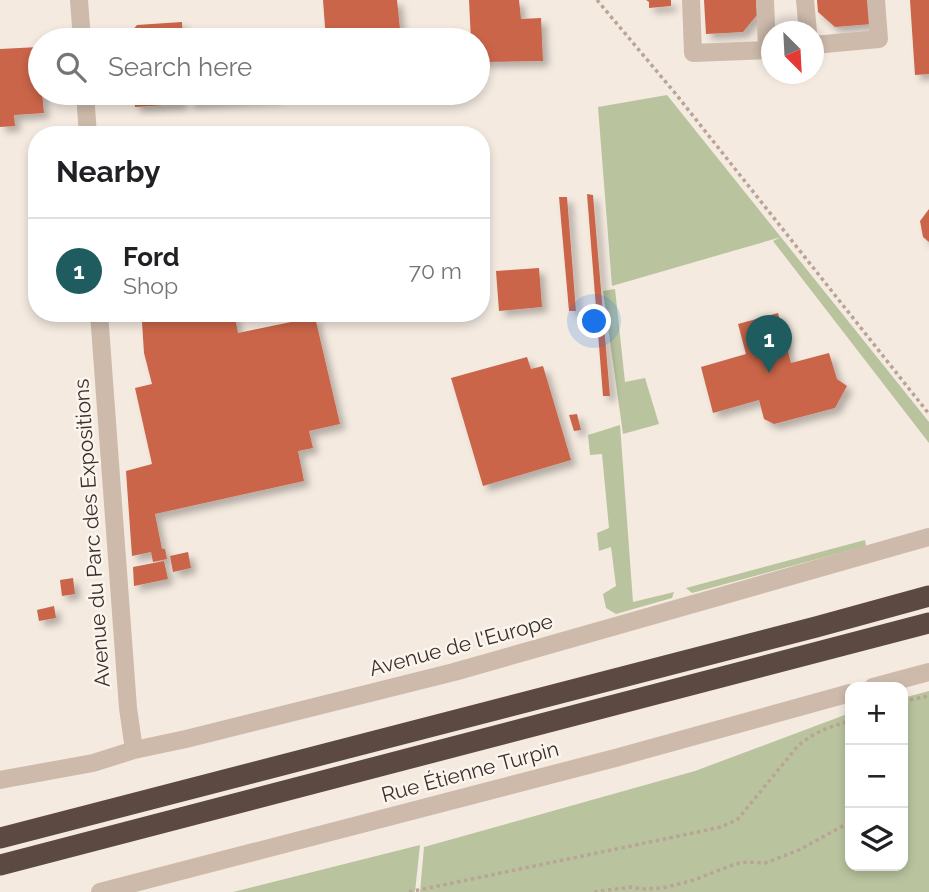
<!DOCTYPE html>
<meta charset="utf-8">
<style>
:root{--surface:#fff;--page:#f6f6f6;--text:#202124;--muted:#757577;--line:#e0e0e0;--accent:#1e5c5f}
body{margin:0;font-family:Raleway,sans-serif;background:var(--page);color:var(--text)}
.controls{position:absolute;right:21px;bottom:21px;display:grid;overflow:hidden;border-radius:14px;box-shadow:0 4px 10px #0003}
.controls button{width:63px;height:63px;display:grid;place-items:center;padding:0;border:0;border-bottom:2px solid var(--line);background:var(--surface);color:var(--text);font:35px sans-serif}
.compass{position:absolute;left:761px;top:21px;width:63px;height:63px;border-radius:50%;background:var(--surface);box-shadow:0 4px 10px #0003;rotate:156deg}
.you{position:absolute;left:595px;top:322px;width:24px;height:24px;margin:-18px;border:5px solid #fff;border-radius:50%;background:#1a73e8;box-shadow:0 0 0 10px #1a73e833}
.badge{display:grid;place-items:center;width:46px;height:46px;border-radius:50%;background:var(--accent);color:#fff;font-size:23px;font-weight:700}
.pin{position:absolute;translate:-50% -58px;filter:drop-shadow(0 2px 4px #0008)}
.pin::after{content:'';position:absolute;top:37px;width:24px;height:21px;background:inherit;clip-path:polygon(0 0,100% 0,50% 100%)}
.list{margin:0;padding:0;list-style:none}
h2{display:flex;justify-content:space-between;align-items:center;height:91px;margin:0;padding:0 28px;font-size:30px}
h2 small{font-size:23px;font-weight:400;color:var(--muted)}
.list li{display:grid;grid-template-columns:46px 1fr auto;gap:21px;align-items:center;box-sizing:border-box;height:105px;padding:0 28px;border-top:2px solid var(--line)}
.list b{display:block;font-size:26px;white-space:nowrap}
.list p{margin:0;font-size:23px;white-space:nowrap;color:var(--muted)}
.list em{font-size:23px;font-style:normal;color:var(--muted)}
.icon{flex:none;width:38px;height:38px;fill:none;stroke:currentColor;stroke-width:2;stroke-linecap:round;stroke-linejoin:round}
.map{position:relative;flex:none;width:929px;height:892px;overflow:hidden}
.search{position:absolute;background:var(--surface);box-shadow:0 4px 10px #0003;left:28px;top:28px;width:462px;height:77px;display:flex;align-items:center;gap:18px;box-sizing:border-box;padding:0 24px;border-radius:38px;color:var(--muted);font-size:26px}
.panel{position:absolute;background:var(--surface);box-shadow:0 4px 10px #0003;left:28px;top:126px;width:462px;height:196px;border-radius:28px}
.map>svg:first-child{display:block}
</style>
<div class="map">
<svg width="929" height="892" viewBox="0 0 929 892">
<defs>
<filter id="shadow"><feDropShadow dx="5.5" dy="5.5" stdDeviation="3.5" flood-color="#0004"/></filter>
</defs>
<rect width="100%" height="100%" fill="#f4eae0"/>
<path fill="#b9c49f" d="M667,95L929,422V443L773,241L781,237L612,286L598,107Z
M615,289L625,382L645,378L659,424L623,434L603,291Z
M620,425L633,602L674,592L672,598L616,614L606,608L603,594L616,586L611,547L599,551L597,533L609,528L602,454L590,455L588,435Z
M865,540L866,546L692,593L686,588Z
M929,691V892H420L424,847L695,771L850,713V866H903V698Z
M420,845L415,892H233Z"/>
<path fill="#ca6548" filter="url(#shadow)" d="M323,0H397L401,39L326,40Z
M469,0H519L521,19L541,18L543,61L478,62V40H471Z
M646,0H671V6L649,8V2Z
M704,0H756L757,15L743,32L706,34Z
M817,0H870L872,24L835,27L818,12Z
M910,0H929V74L915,75Z
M182,22L183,40H131L130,33L137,25Z
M39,47L40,93H42L44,113L14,115L15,126L0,127V49Z
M134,93H182V104L135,107Z
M187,93H277V97L188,103Z
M587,194L593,195L610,396H603Z
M559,197H567L576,311H569Z
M929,209V242L923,237L920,221Z
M539,268L542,307L499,311L496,271Z
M182,313H234L238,333L315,317L340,424L309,431L313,448L298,451L304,481L155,514L162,549H165L167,559L153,562L151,552L132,556L126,471L152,464L135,388L152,384L144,353L142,322Z
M778,313L791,363L829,353L837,379L847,386L835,408L774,424L764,419L759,400L713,413L701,367L746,354L738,324Z
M527,357L531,369L543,366L571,460L483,486L451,378Z
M577,414L581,430L574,431L569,415Z
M188,552L191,568L173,572L170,556Z
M164,561L168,579L134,586L133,567Z
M73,578L75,594L62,596L60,580Z
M54,606L56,618L39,621L37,610Z"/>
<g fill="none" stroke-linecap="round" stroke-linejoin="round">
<path stroke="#b9a495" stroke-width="3.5" stroke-dasharray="3.5 3.5" stroke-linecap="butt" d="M597,0L675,93L929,414
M903,701L929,696
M409,892L698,832L721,827L738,819L797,747C813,732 830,727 850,721
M594,892L630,887L642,889L663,888L694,880L735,864L747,862L765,863L797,851L850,822"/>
<path stroke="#cdbaab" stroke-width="18" d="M79,0L82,40
M691,0L693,53L767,50L765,0
M805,0L808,32
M814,45L879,39L876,0
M85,93L88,135
M99,313L128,708L134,750
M873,687L929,672
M0,780L93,763L134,750L186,739L454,672L929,537
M100,892L619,757L850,693"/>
<path stroke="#5c4941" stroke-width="21" d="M0,838L816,627L929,596
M0,865L929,623"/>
</g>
<g text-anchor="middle" stroke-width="5" stroke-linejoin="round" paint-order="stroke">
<g font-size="21" fill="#3b2f2b" stroke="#fbf5ed">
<text transform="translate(92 533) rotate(-94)" y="7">Avenue du Parc des Expositions</text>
<text transform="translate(461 645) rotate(-15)" y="7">Avenue de l'Europe</text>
<text transform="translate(470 772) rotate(-15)" y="7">Rue Étienne Turpin</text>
</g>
</g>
</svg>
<div class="controls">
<button>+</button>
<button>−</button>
<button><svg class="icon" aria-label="layers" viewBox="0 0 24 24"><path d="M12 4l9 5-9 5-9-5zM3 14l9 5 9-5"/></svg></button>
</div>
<svg class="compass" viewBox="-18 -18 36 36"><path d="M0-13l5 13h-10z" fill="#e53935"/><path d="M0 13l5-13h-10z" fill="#757577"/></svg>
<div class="you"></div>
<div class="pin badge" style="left:769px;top:373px">1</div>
<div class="search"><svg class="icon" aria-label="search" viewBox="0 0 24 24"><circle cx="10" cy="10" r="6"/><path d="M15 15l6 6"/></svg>Search here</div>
<section class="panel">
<h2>Nearby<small></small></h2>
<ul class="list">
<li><span class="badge">1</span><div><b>Ford</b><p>Shop</p></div><em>70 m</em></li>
</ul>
</section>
</div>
